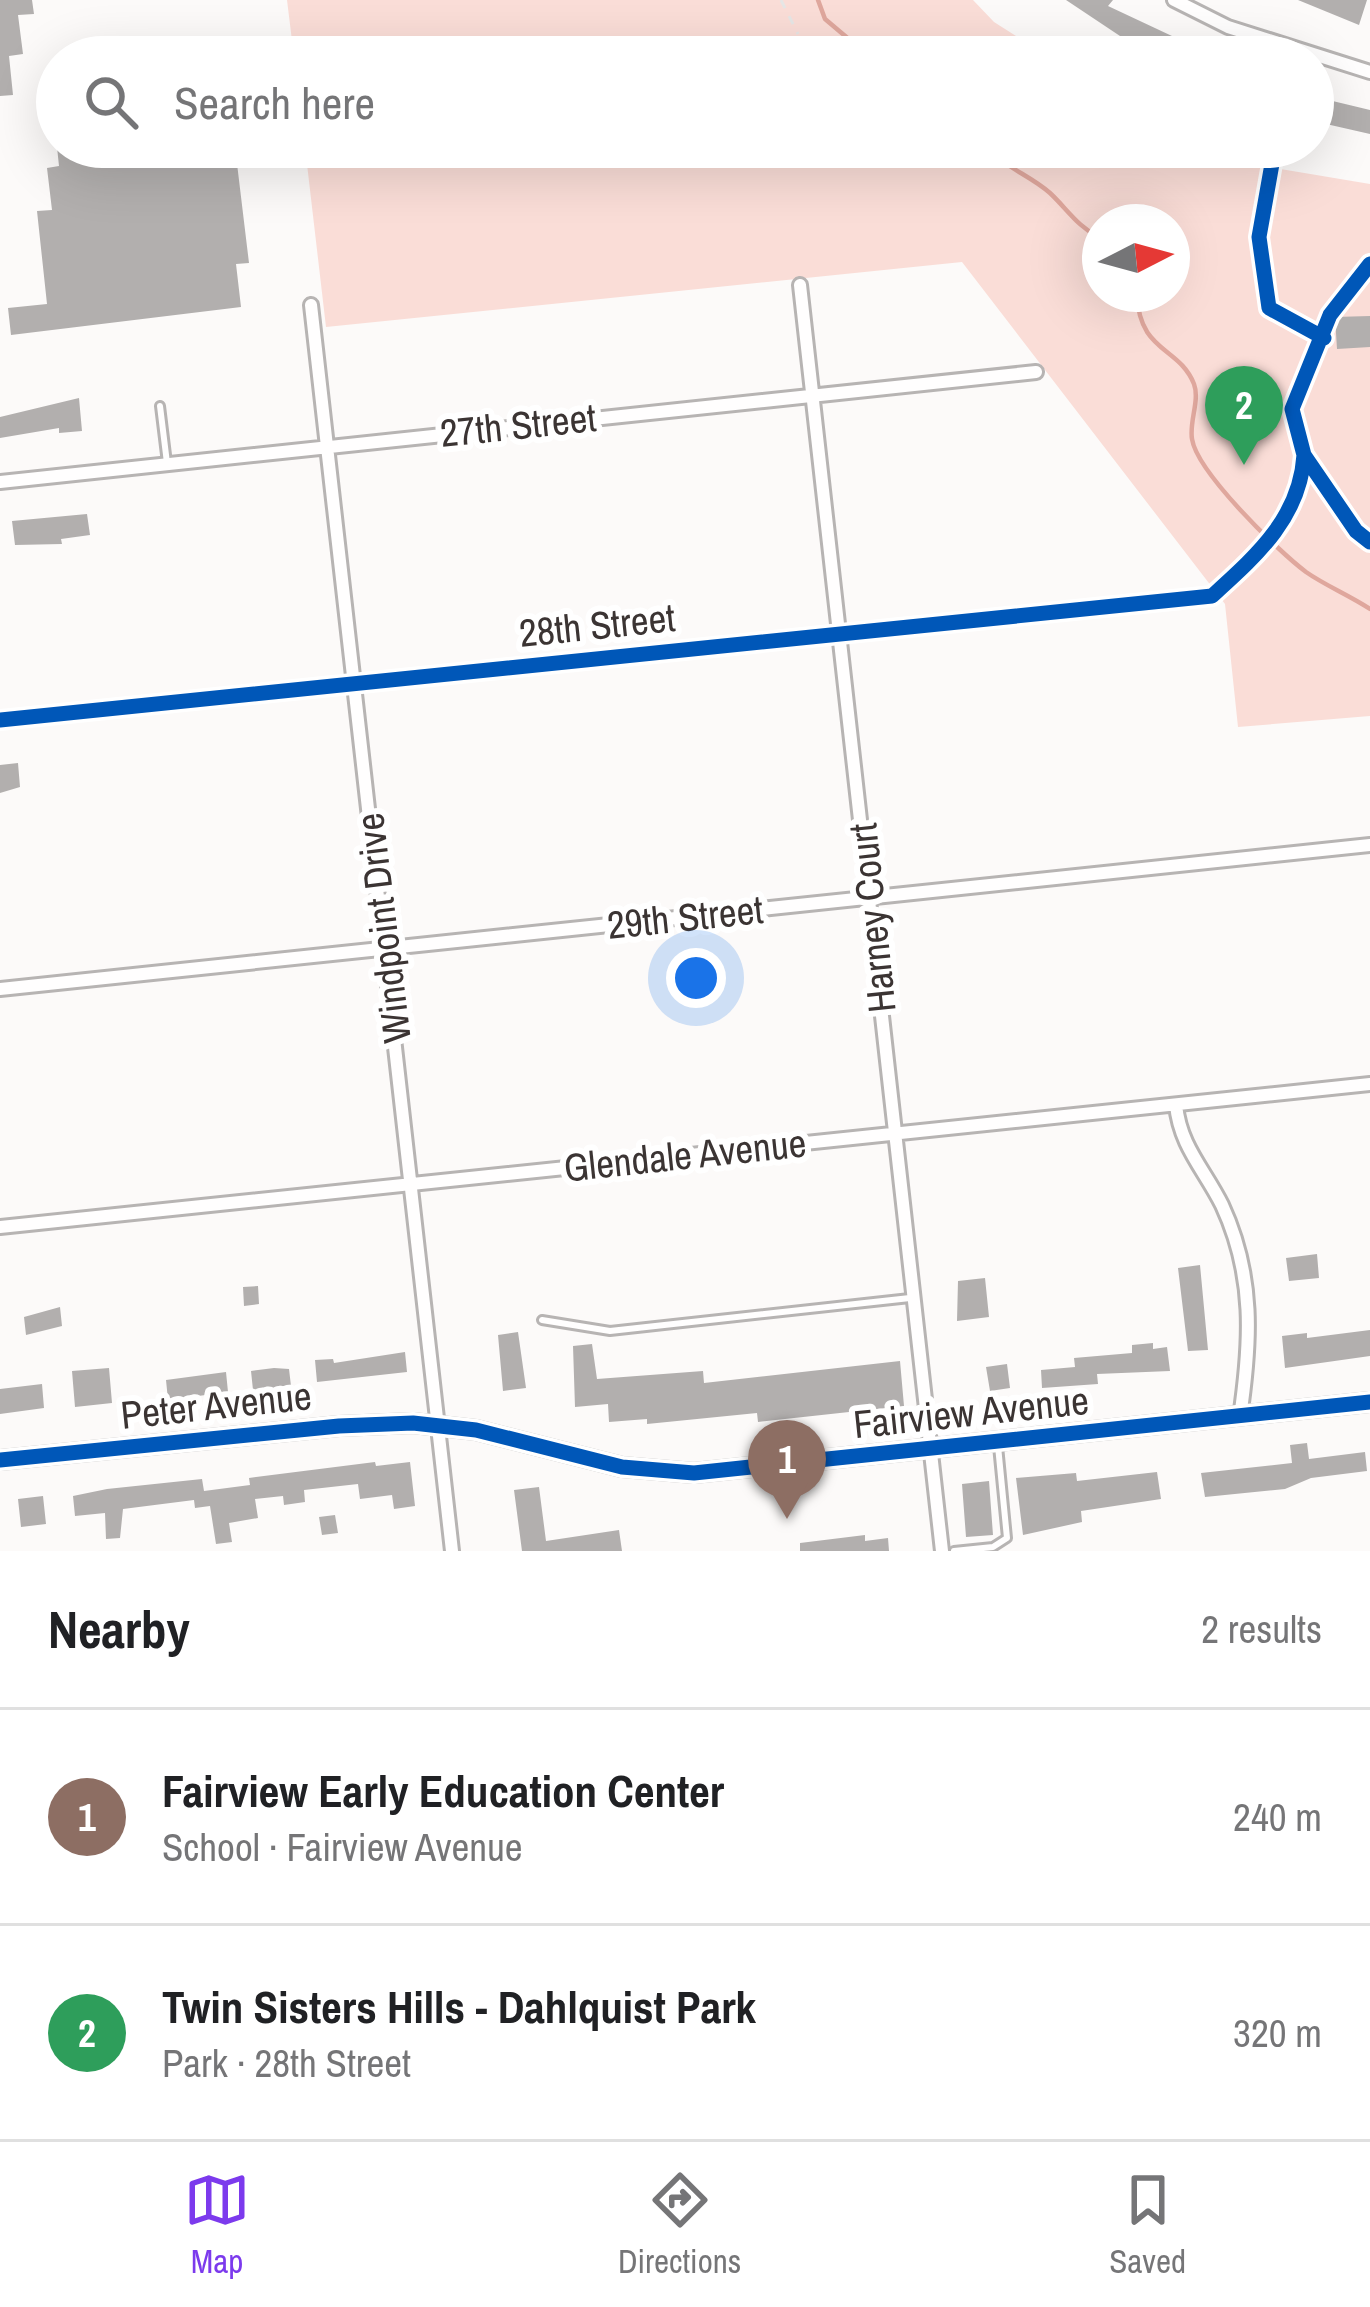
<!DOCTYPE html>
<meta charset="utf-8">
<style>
:root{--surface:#fff;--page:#f2f2f2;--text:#202124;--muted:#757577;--line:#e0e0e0;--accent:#7c3aed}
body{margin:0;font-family:"Archivo Narrow",sans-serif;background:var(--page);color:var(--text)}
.compass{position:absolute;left:1082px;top:204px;width:108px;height:108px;border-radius:50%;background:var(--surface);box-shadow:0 12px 48px #0002;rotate:84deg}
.you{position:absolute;left:696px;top:978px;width:42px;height:42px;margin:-30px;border:9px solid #fff;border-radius:50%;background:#1a73e8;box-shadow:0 0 0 18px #1a73e833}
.badge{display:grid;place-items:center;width:78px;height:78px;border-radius:50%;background:var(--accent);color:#fff;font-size:39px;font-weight:700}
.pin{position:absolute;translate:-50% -99px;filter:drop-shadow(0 3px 6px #0008)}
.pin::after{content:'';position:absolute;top:63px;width:42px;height:36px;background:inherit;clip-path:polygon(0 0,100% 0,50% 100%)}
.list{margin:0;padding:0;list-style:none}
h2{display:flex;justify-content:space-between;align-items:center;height:156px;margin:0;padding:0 48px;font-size:51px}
h2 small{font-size:39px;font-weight:400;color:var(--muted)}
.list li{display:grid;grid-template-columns:78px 1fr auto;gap:36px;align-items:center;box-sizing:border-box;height:216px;padding:0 48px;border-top:3px solid var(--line)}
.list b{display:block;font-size:45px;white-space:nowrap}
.list p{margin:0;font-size:39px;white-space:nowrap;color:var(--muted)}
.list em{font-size:39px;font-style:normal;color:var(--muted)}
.icon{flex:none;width:66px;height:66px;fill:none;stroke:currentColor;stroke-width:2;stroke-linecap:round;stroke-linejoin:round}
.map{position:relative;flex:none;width:1370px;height:1551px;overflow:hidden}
.search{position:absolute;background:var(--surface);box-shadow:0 12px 48px #0002;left:36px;right:36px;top:36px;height:132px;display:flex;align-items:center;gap:30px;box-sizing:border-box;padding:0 42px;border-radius:66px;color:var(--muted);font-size:45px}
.sheet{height:588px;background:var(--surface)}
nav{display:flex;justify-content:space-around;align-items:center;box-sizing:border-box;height:168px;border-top:3px solid var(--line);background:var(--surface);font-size:33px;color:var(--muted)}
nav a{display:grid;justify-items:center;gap:6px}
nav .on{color:var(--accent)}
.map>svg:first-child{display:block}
</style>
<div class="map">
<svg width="1370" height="1551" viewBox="0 0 1370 1551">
<rect width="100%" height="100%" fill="#fcfaf9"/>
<path fill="#faddd7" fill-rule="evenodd" d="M287,0H973L994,22L1049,57H294Z
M305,147H1214L1268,167L1370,184V716L1238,727L1225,604L962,262L326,327ZM1100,222H1172V294H1100Z"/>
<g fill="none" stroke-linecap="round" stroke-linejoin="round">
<path stroke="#dfa79d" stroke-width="4.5" d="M818,0L825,19L870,57
M987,147C1005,168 1030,175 1050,193C1068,210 1077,226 1100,238
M1137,294C1139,353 1179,346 1194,384C1200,400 1189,422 1192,439C1197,472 1278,551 1306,572C1326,586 1349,595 1370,609"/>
</g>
<path fill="#b2afae" d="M0,0H32L34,14L18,15L23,54L9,56L13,95L0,96Z
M1066,0H1113L1108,6L1189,44L1184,57L1141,50Z
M1298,0H1367L1359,25Z
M1316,97L1370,110V134L1313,121Z
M57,147H105L106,161L235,147L249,263L236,264L241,307L11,335L8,308L47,304L37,211L52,210L47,168L59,166Z
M1370,316V347L1337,349L1335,317Z
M79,398L82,431L59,433V428L0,438V417Z
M87,514L90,535L61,539L62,544L15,545L12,521Z
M18,763L20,787L0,793V765Z
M1317,1254L1319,1278L1289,1281L1286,1258Z
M1200,1265L1208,1350L1188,1351L1178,1268Z
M985,1278L989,1317L957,1321L958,1281Z
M258,1286L259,1304L244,1306L243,1287Z
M60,1307L62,1326L26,1335L24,1317Z
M1370,1330V1356L1285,1368L1282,1336L1307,1333V1338Z
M518,1332L526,1388L503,1391L498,1335Z
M1153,1343V1349L1167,1347L1170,1371L1097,1374L1098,1384L1042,1388L1041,1370L1075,1367L1074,1358L1132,1353V1345Z
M592,1344L597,1379L703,1371L704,1383L900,1361L904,1406L758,1422L757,1413L647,1424V1419L609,1422L608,1404L575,1407L573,1346Z
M405,1352L407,1372L317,1382L315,1360L333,1359L334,1363Z
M1007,1364L1010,1388L990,1391L986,1367Z
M109,1368L112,1403L75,1407L72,1371Z
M274,1368L289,1369L291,1386L253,1390L251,1371Z
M226,1372L228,1392L168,1400L166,1380Z
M42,1384L44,1408L0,1414V1389Z
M1307,1443L1309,1459L1365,1452L1367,1471L1311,1478L1285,1489L1205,1497L1201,1473L1292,1463L1290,1445Z
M375,1462L376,1466L410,1462L415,1506L394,1509L392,1495L360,1499L358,1484L304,1490L305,1502L284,1505L283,1496L255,1499L258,1518L229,1523L232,1542L216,1544L210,1506L195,1508L194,1500L123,1509L120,1538L106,1539L105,1513L75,1516L73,1496L107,1489L202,1479L204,1491L250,1485L249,1478Z
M1157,1472L1161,1499L1081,1511L1082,1522L1023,1535L1016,1478L1076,1473L1077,1481Z
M989,1481L993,1535L966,1537L962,1484Z
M539,1487L546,1541L619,1530L622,1551H522L514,1490Z
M43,1496L46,1524L21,1527L18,1499Z
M335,1515L338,1533L322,1535L319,1517Z
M865,1535V1541L888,1538L889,1551H800V1543Z"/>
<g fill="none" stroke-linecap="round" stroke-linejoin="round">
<g stroke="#b7b4b3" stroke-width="12">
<path id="lane" d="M160,406L167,463
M542,1320L610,1331L910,1298
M954,1551L993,1547L1007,1538L998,1446"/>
</g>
<g stroke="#b7b4b3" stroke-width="18">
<path id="street" d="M1174,0L1228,27L1370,72
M800,285L942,1551
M311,305L452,1551
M0,482L1036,372
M0,720L1201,596
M0,989L1370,845
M1176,1105C1180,1146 1204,1169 1222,1205C1255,1276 1251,1342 1240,1417
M0,1227L1370,1084"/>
</g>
<g stroke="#b7b4b3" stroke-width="22">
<path id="secondary" d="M0,1460L339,1426L413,1423L476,1430L622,1467L694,1473L1370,1402"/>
</g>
<path stroke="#e6e6e5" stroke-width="3" stroke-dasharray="9 9" stroke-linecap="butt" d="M781,0L798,34"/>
<use href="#lane" stroke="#fffefe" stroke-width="6"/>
<use href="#street" stroke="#fffefe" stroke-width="12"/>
<use href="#secondary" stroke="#fffefe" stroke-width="16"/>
<g stroke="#fff" stroke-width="22">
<path id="cycleway" d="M1275,147L1259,237L1269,308L1324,338
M1370,264L1330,315L1292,409L1304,455L1356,531L1370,542
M0,720L1212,596C1256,556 1300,518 1304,455
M0,1460L339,1426L413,1423L476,1430L622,1467L694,1473L1370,1402"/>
</g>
<use href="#cycleway" stroke="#0057b8" stroke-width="15"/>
</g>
<g text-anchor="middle" stroke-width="12" stroke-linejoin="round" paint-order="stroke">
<g font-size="39" fill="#3b3433" stroke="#fff">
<text transform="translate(518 425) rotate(-6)" y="14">27th Street</text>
<text transform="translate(597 625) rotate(-6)" y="14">28th Street</text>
<text transform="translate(685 917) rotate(-6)" y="14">29th Street</text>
<text transform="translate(872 918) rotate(-96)" y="14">Harney Court</text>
<text transform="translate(383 928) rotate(-97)" y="14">Windpoint Drive</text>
<text transform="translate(685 1155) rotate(-6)" y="14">Glendale Avenue</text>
<text transform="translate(216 1405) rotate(-6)" y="14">Peter Avenue</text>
<text transform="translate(971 1412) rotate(-6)" y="14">Fairview Avenue</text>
</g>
</g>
</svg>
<svg class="compass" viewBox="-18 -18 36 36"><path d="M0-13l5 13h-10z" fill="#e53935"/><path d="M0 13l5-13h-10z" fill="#757577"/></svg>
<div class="you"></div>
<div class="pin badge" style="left:787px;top:1519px;background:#8d6e63">1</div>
<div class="pin badge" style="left:1244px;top:465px;background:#2e9e5b">2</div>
<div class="search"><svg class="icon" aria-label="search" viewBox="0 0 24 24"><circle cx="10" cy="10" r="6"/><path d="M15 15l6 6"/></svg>Search here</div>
</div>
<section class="sheet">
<h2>Nearby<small>2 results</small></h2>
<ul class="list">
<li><span class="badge" style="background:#8d6e63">1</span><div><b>Fairview Early Education Center</b><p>School · Fairview Avenue</p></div><em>240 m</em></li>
<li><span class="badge" style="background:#2e9e5b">2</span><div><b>Twin Sisters Hills - Dahlquist Park</b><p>Park · 28th Street</p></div><em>320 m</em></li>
</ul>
</section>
<nav>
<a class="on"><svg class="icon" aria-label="map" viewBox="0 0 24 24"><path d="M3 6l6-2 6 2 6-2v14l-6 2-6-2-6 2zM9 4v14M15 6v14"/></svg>Map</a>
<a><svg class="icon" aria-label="directions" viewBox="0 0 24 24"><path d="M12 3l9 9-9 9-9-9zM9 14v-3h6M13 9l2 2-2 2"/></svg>Directions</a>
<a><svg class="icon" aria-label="saved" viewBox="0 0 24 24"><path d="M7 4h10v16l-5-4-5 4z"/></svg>Saved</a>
</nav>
